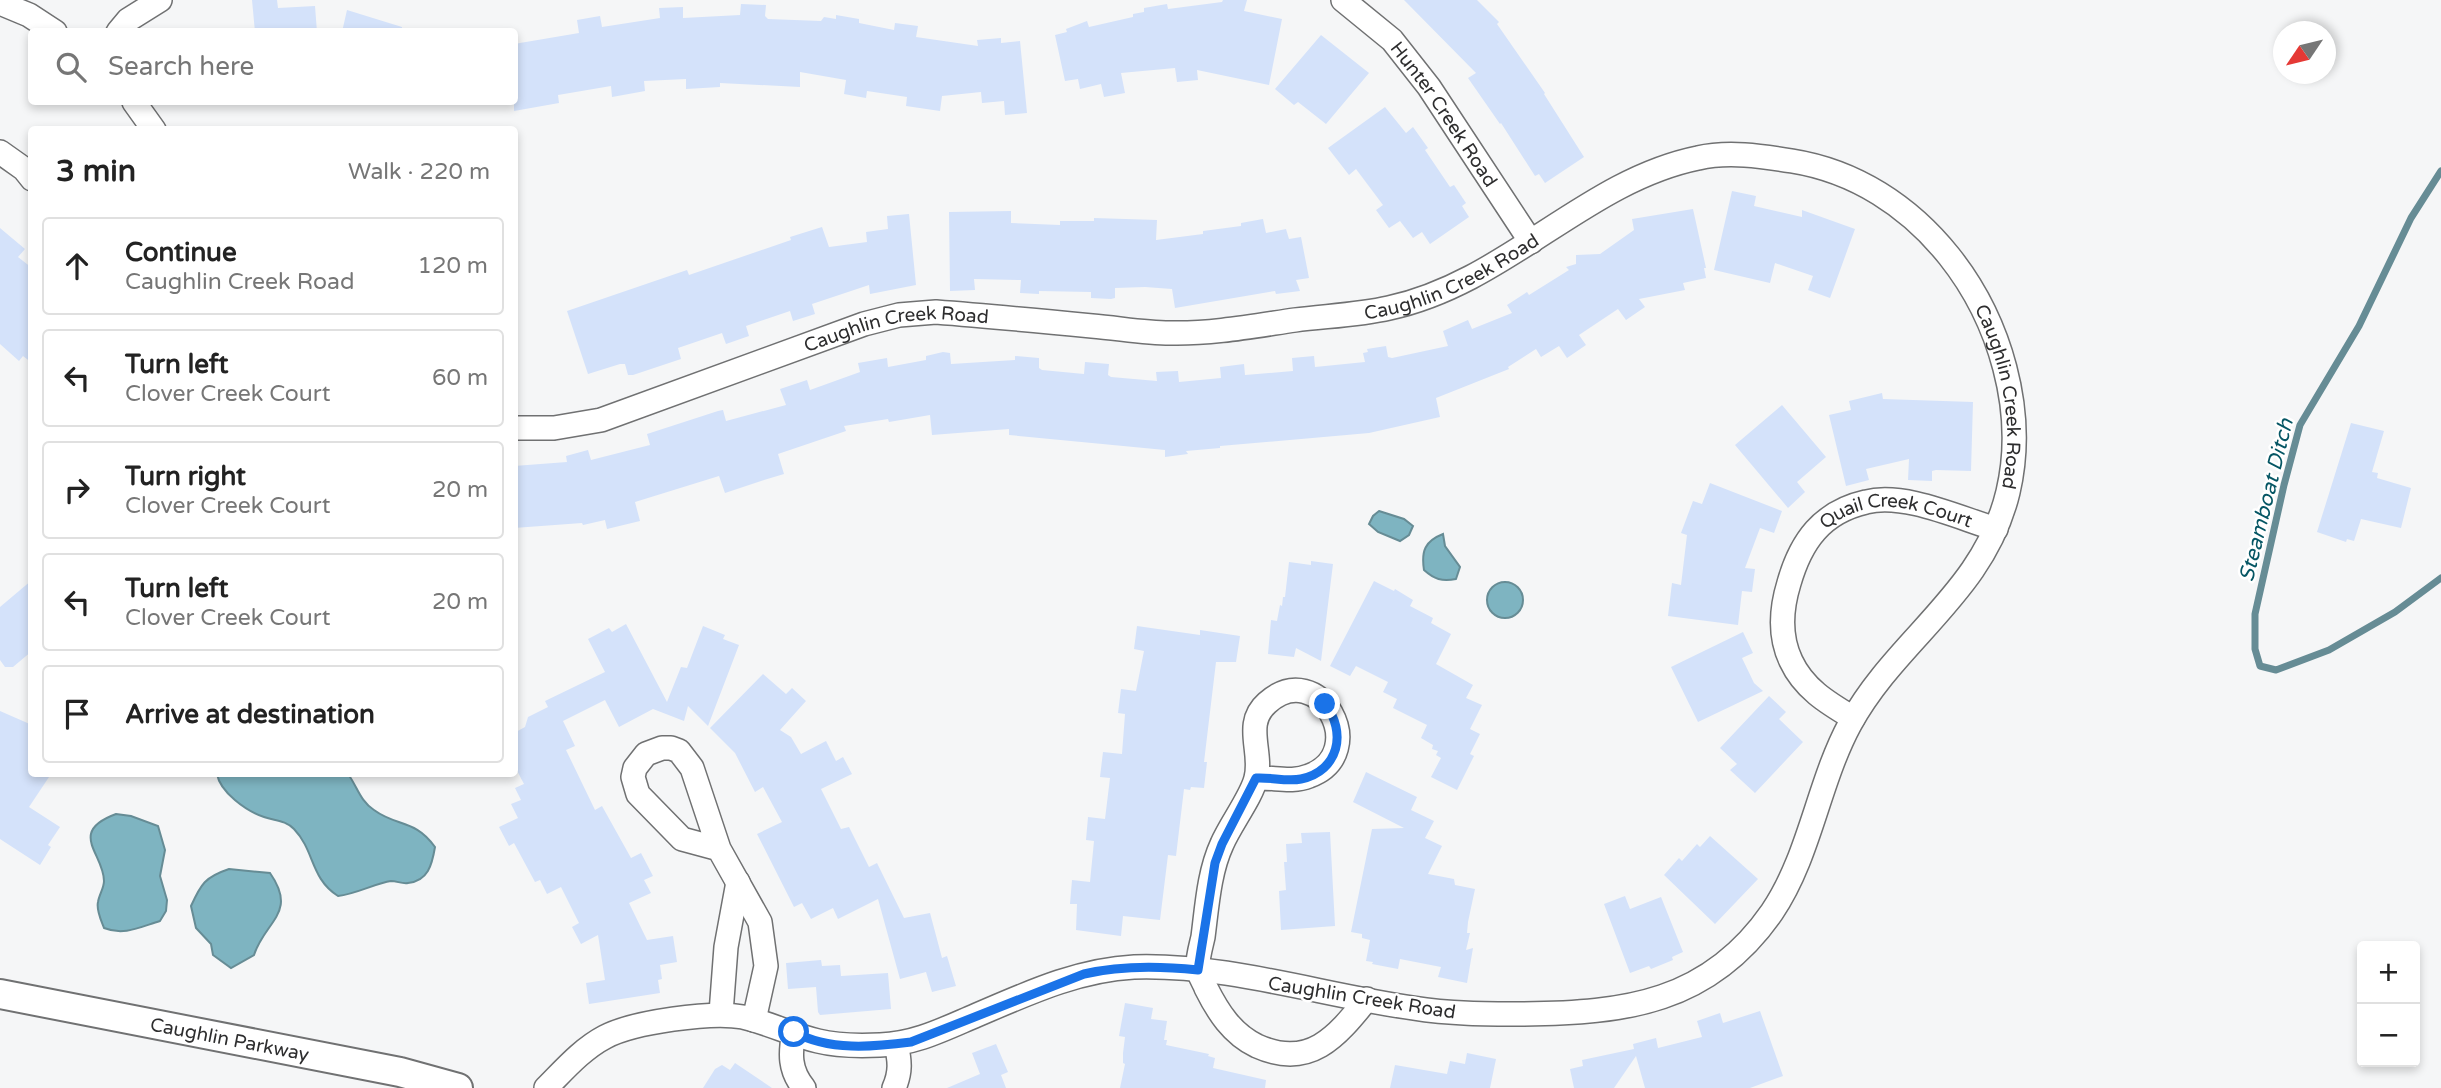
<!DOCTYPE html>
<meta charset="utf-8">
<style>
:root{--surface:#fff;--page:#f6f6f6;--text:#222;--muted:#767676;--line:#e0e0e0}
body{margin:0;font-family:"Varela Round",sans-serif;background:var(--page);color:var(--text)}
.controls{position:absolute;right:21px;bottom:21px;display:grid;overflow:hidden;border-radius:7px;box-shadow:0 4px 10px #0003}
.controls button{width:63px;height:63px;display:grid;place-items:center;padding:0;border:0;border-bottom:2px solid var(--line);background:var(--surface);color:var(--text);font:35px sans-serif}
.compass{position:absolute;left:2273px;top:21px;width:63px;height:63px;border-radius:50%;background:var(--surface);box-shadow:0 4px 10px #0003;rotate:235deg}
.stop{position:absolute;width:21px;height:21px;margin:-16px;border:5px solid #1a73e8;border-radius:50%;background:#fff}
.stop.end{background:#1a73e8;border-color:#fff;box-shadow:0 2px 7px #0008}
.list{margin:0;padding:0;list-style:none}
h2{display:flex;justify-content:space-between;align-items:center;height:91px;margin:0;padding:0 28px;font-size:30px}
h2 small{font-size:23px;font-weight:400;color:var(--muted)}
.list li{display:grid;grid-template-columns:46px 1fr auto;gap:21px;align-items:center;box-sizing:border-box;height:98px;margin:0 14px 14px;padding:0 14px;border:2px solid var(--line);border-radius:7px}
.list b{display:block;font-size:26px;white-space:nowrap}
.list p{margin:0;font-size:23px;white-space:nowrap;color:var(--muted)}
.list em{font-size:23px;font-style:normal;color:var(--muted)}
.icon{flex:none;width:38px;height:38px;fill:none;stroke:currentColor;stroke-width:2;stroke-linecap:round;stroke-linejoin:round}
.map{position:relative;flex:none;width:2441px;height:1088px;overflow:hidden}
.search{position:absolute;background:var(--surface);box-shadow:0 4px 10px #0003;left:28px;top:28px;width:490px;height:77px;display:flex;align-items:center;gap:18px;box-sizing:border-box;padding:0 24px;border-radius:7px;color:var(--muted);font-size:26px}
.panel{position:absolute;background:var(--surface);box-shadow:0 4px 10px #0003;left:28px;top:126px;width:490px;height:651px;border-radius:7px}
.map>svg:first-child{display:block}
</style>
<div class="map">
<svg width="2441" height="1088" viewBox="0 0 2441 1088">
<rect width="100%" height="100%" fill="#f5f6f7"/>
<path fill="#7eb4c1" stroke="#668c95" stroke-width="2" d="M1379,511L1404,519L1413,526L1409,535L1400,541L1378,532L1369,524L1373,516Z
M1443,534L1445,546L1460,567L1456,579C1442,582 1434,579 1424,570C1421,551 1425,541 1443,534Z
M1487 600a18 18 0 1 1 36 0a18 18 0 1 1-36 0Z
M217,774H348C357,786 360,801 374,810C397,827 415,819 435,847C432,865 428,881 408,883C402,884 397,881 391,881C376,883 356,894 338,896C310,878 315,851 294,829C285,820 275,821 264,817C246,811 220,792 217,774Z
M116,814L131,816L158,826L165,850L160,876L167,900L166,911L160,921C140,927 124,936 104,928C101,920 96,910 98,902C99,895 104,888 104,881C104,854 67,832 116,814Z
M229,869L270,873C298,913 265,921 254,955L231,968L213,955L211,944L196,928L191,906C201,884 205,877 229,869Z"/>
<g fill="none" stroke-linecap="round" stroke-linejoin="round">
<path stroke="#668c95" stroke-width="7" d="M2441,171L2411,218L2359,326L2300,425L2284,485L2255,614V649L2260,666L2276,670L2329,650L2395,612L2441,578"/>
</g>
<path fill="#d4e2fa" d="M252,0H277L278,8L315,6L317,32H255Z
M1223,0H1247L1244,11L1282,19L1269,85L1197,70L1198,80L1177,82L1175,68L1121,73L1125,93L1104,97L1101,84L1080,89L1078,79L1065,81L1055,35L1067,32L1066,29L1087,21L1089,27L1133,17V14L1144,12V8L1167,4L1168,9L1222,2Z
M1404,0H1477L1499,22L1497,24L1545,93L1544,94L1584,157L1545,183L1539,174L1535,176L1501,123L1500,124L1468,78L1476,73Z
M741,4L766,5L765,16L768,19L821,21L824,17L836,19V15L859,19V23L894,30L895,23L918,26L916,37L978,46L977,40L1001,38V43L1020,41L1027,113L1005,115L1004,101L982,103L981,92L942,96L940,111L906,106L907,97L867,91L866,98L844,94L846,80L800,72V87L720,83V87L686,89V79L644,81L645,91L612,97L611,86L558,95L559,103L514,111V44L579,33L577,20L600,16L602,27L660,18L659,8L683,7V18L740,15Z
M347,10L402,27V32H342Z
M1321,35L1369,73L1326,124L1298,102L1294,105L1275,89Z
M1385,107L1406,133L1413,127L1428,148L1425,150L1450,187L1454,185L1466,203L1462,206L1469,217L1430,244L1422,232L1413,238L1400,221L1389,228L1376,210L1383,205L1356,169L1349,175L1328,148Z
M1732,191L1756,196L1754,206L1802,217V210L1855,229L1830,298L1808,290L1813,276L1775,263L1770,283L1714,270Z
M1693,209L1706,268H1704L1706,278L1683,283L1685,290L1639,299L1645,307L1626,320L1618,309L1579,335L1586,345L1567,358L1559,346L1541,357L1536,349L1508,367L1509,369L1436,398L1440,417L1369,433L1220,446V448L1186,451L1188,454L1165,457V450L1009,435V429L932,435L930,415L889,422L888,419L844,426L846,431L778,454L784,474L764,480L725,493L719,476L635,502L640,521L607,529L605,520L583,525L582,523L514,528V466L567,462L566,456L588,450L591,460L650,445L647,434L718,411L723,410L726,421L786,405L780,389L807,380L810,390L860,372L858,363L887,358L888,367L926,360V356L943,352L950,353L951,364L1015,360V356L1039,358V368L1042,370L1084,374L1085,362L1109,364L1108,375L1111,377L1157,381L1156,372L1178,371L1179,382L1221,378L1220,367L1244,364L1245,375L1293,371L1292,358L1314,356L1315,367L1365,362L1363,353L1368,352L1367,349L1386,346L1388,357L1392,358L1448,346L1443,331L1468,320L1472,329L1512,313L1507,305L1527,292L1529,295L1569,270L1566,267L1576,264V255L1600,254L1634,230L1632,219Z
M1011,211V223L1060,225V221H1094V218L1157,220L1156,240L1203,234V231L1241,226V223L1263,219L1266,233L1286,229L1289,239L1301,237L1309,278L1296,280L1300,291L1276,294L1275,291L1175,308L1172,289L1145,287L1115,288V298L1111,299L1091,298V292L1039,291V294L1020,293L1021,280L974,279L975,290L950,291L949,212Z
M909,214L916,285L870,294L869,285L812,304L815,314L793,321L790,311L746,326L749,336L726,344L722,333L678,348L681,359L633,375H628L625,364H620L588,374L567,311L687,270L689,275L791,240L790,237L822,227L829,247L867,242L866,232L888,229L887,216Z
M0,228L25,249L18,257L32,268V363L23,356L19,361L0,344Z
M1882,393L1883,399L1973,402L1971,471L1936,470L1932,471V481L1908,480L1909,459L1866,469L1869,480L1846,486L1829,415L1851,410L1849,401Z
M1782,405L1826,457L1797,482L1805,492L1788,508L1735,445Z
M2351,423L2384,431L2372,472L2378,473L2377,478L2411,488L2401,528L2361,519L2354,541L2347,539L2346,542L2317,532Z
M1710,483L1782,511L1774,533L1760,528L1745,568L1755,569L1752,592L1742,591L1738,625L1668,616L1672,583L1681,585L1687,535L1681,533L1693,501L1702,504Z
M1311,561L1333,564L1321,661L1296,648L1294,657L1268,654L1271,620L1277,621L1280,605L1282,606L1283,597H1285L1289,562L1311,565Z
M32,580V651L13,667H5L0,660V607Z
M1374,581L1394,591L1395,589L1413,600L1410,606L1433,618L1431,623L1451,634L1436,664L1473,685L1466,698L1482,705L1470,729L1480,734L1470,754L1474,756L1457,790L1431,777L1441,758L1436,755L1438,751L1432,749L1433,745L1421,738L1427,725L1393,708L1397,699L1383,692L1388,682L1356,666L1350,676L1330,666Z
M626,624L667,702L681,667L687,668L703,626L725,635L723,639L739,645L708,726L688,706L684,721L653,709L619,727L605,700L563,721L575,746L566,750L595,810L602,806L631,858L641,853L653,876L644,880L651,893L629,903L647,940L673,936L677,962L660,965L662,979L658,980L660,993L589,1004L586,983L605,980L598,935L581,944L572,927L579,923L561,887L547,894L540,880L535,882L514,843L509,846L499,827L518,818L511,804L521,800L515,788L524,784L514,765V733L525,727L528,717L548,707L545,701L605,672L588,639L609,628L612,632Z
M1137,626L1200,635V630L1240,636L1236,662H1216L1204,762H1207L1204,788L1191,787L1190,790L1184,789L1176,856L1168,855L1160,920L1123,916L1121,936L1076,930L1077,904H1070L1072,880L1090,882L1094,841L1086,840L1088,817L1105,819L1110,778L1100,777L1103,752L1122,754L1125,714L1118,713L1121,689L1136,691L1144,651L1134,649Z
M1743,632L1753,653L1742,658L1754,683L1763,691L1698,722L1671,667Z
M763,674L786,694L792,688L806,701L780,730L791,737L801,754L826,741L836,761L843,757L852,774L821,789L841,829L849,827L869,867L877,863L904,918L930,913L942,958L947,956L956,986L932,992L926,972L900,979L878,899L838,919L833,908L811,919L802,903L794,907L757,834L782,822L763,787L755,792L735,753L710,728Z
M1769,696L1786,712L1779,719L1803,742L1755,793L1730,770L1737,764L1720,748Z
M0,711L32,725V774H51L29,807L60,827L48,845L51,847L40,865L0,839Z
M1366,772L1417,797L1411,810L1434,821L1425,838L1442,846L1428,874L1454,879L1455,885L1475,889L1468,922L1467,933H1470L1466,950L1473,948L1467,983L1438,977L1441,967L1400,959L1398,969L1372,964L1373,962L1366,961L1370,940L1362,938V934L1351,932L1372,829L1404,828L1353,802Z
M1330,832L1335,926L1281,930L1279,891L1286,890L1284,862H1287L1286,844L1302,843L1301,833Z
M1710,836L1758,879L1715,924L1664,875L1679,858L1682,861L1697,844L1700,847Z
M1625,896L1630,909L1661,897L1683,952L1672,957L1673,960L1651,969L1649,966L1630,973L1604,904Z
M821,960L822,966L840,965L841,976L888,973L891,1009L820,1015L818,1012L816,987L788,989L786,963Z
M1125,1003L1153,1008L1151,1019L1167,1021L1164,1040H1167L1166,1045L1209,1054L1208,1056L1215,1058L1213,1068L1266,1080L1265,1088H1120L1125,1064L1123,1063V1053L1125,1037L1119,1036Z
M1760,1011L1783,1076L1750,1088H1645L1636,1056L1614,1088H1574L1570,1069L1583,1066L1582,1060L1634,1049L1633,1044L1656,1038L1658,1048L1702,1037L1697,1021L1720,1013L1723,1023Z
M996,1044L1008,1072L1001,1075L1006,1088H947L980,1074L972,1053Z
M1467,1053L1496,1059L1490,1088H1390L1395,1065L1447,1074L1450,1061L1465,1064Z
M735,1063L772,1088H703L715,1069L722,1065L730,1070Z"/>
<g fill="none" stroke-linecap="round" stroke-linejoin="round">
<g stroke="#707172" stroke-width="26">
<g id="minor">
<path id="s1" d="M1343,0L1392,40L1429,87L1531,242"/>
<path d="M0,3L29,15L55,32"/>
<path d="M118,32L128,20L160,0"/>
<path d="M134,102L154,130"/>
<path d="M0,152L24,169L32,179"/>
<path id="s2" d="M514,428H554L601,420L864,324L899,315L936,312C988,316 1040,321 1092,326C1118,328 1144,333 1170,333C1212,334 1254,326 1295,320C1326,316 1359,315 1389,308C1506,283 1585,181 1698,158C1728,151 1761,156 1792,161C1855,171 1909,206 1949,256C2000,320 2027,411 2008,492C1984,593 1897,638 1850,724C1818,783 1810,856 1772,912C1709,1003 1625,1013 1523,1014C1486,1014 1450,1014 1413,1008C1321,995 1228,964 1134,967C1075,970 1022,996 970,1018C940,1031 913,1044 880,1045C860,1046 838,1046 818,1041C792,1035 769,1023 743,1017C712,1011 633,1022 605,1037C582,1049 564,1070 546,1088"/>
<path id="s3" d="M1853,718C1828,703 1804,689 1791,661C1779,636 1781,609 1789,583C1801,541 1822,512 1866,502C1904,492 1959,518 1996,529"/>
<path d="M1256,778C1274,777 1292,783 1309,776C1372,753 1319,656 1267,703C1243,724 1263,752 1256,778C1252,796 1230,825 1222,844C1209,872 1207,906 1203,937C1201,946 1197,959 1198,968C1198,974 1204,982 1206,988C1218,1012 1232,1034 1257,1046C1310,1070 1337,1036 1367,999"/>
<path d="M719,849L682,839L638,794L633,777L635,768L646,754L662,748H671L679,751L692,768L719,849L760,922L766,966L754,1020"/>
<path d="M721,1013L726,947L738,882"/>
<path d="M794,1032C790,1053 789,1070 804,1088"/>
<path d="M894,1088C901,1072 900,1061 896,1044"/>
</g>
</g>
<g stroke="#707172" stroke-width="32">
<g id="tertiary">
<path id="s4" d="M0,994L400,1072L458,1088"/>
</g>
</g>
<use href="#minor" stroke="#fff" stroke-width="23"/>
<use href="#tertiary" stroke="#fff" stroke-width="28"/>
</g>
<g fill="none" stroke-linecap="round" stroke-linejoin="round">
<path stroke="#1a73e8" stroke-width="9" d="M794,1032C829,1051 873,1047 911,1042L1084,974C1122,965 1160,966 1198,970L1215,863L1222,844L1256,778C1271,777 1287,782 1301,779C1339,771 1347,732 1325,704"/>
</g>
<g text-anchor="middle" stroke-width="5" stroke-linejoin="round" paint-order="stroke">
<g font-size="19" fill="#2d2d2e" stroke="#fff">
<text dy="7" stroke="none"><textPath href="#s1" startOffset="154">Hunter Creek Road</textPath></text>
<text dy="7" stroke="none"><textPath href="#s2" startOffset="966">Caughlin Creek Road</textPath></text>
<text dy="7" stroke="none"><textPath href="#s2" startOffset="399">Caughlin Creek Road</textPath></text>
<text dy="7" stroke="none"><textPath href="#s2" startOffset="1678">Caughlin Creek Road</textPath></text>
<text dy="7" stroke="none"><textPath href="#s3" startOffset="313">Quail Creek Court</textPath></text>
<text transform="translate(1362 997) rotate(9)" y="7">Caughlin Creek Road</text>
<text dy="7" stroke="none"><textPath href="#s4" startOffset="234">Caughlin Parkway</textPath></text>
</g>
<g font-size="21" font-style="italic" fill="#055664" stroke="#fff">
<text transform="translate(2266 500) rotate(-76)" y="7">Steamboat Ditch</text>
</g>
</g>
</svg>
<div class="controls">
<button>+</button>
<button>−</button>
</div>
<svg class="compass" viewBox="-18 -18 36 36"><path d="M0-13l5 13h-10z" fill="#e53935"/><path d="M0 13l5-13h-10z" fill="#767676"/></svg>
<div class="stop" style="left:794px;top:1032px"></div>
<div class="stop end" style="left:1325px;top:704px"></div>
<div class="search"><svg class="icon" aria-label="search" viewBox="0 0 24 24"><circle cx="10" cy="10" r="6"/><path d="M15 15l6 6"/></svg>Search here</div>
<section class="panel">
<h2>3 min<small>Walk · 220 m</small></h2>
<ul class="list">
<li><svg class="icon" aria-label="ahead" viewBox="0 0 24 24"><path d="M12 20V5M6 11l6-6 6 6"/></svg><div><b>Continue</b><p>Caughlin Creek Road</p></div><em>120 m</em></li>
<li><svg class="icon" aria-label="left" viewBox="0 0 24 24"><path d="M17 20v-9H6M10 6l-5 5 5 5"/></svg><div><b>Turn left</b><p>Clover Creek Court</p></div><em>60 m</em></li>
<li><svg class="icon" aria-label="right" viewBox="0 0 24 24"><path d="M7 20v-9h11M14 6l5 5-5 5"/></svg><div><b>Turn right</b><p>Clover Creek Court</p></div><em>20 m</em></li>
<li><svg class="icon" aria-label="left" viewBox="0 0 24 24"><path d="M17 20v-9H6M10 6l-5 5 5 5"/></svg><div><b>Turn left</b><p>Clover Creek Court</p></div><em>20 m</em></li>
<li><svg class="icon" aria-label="arrive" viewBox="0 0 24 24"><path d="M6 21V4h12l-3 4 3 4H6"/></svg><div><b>Arrive at destination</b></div></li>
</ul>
</section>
</div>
